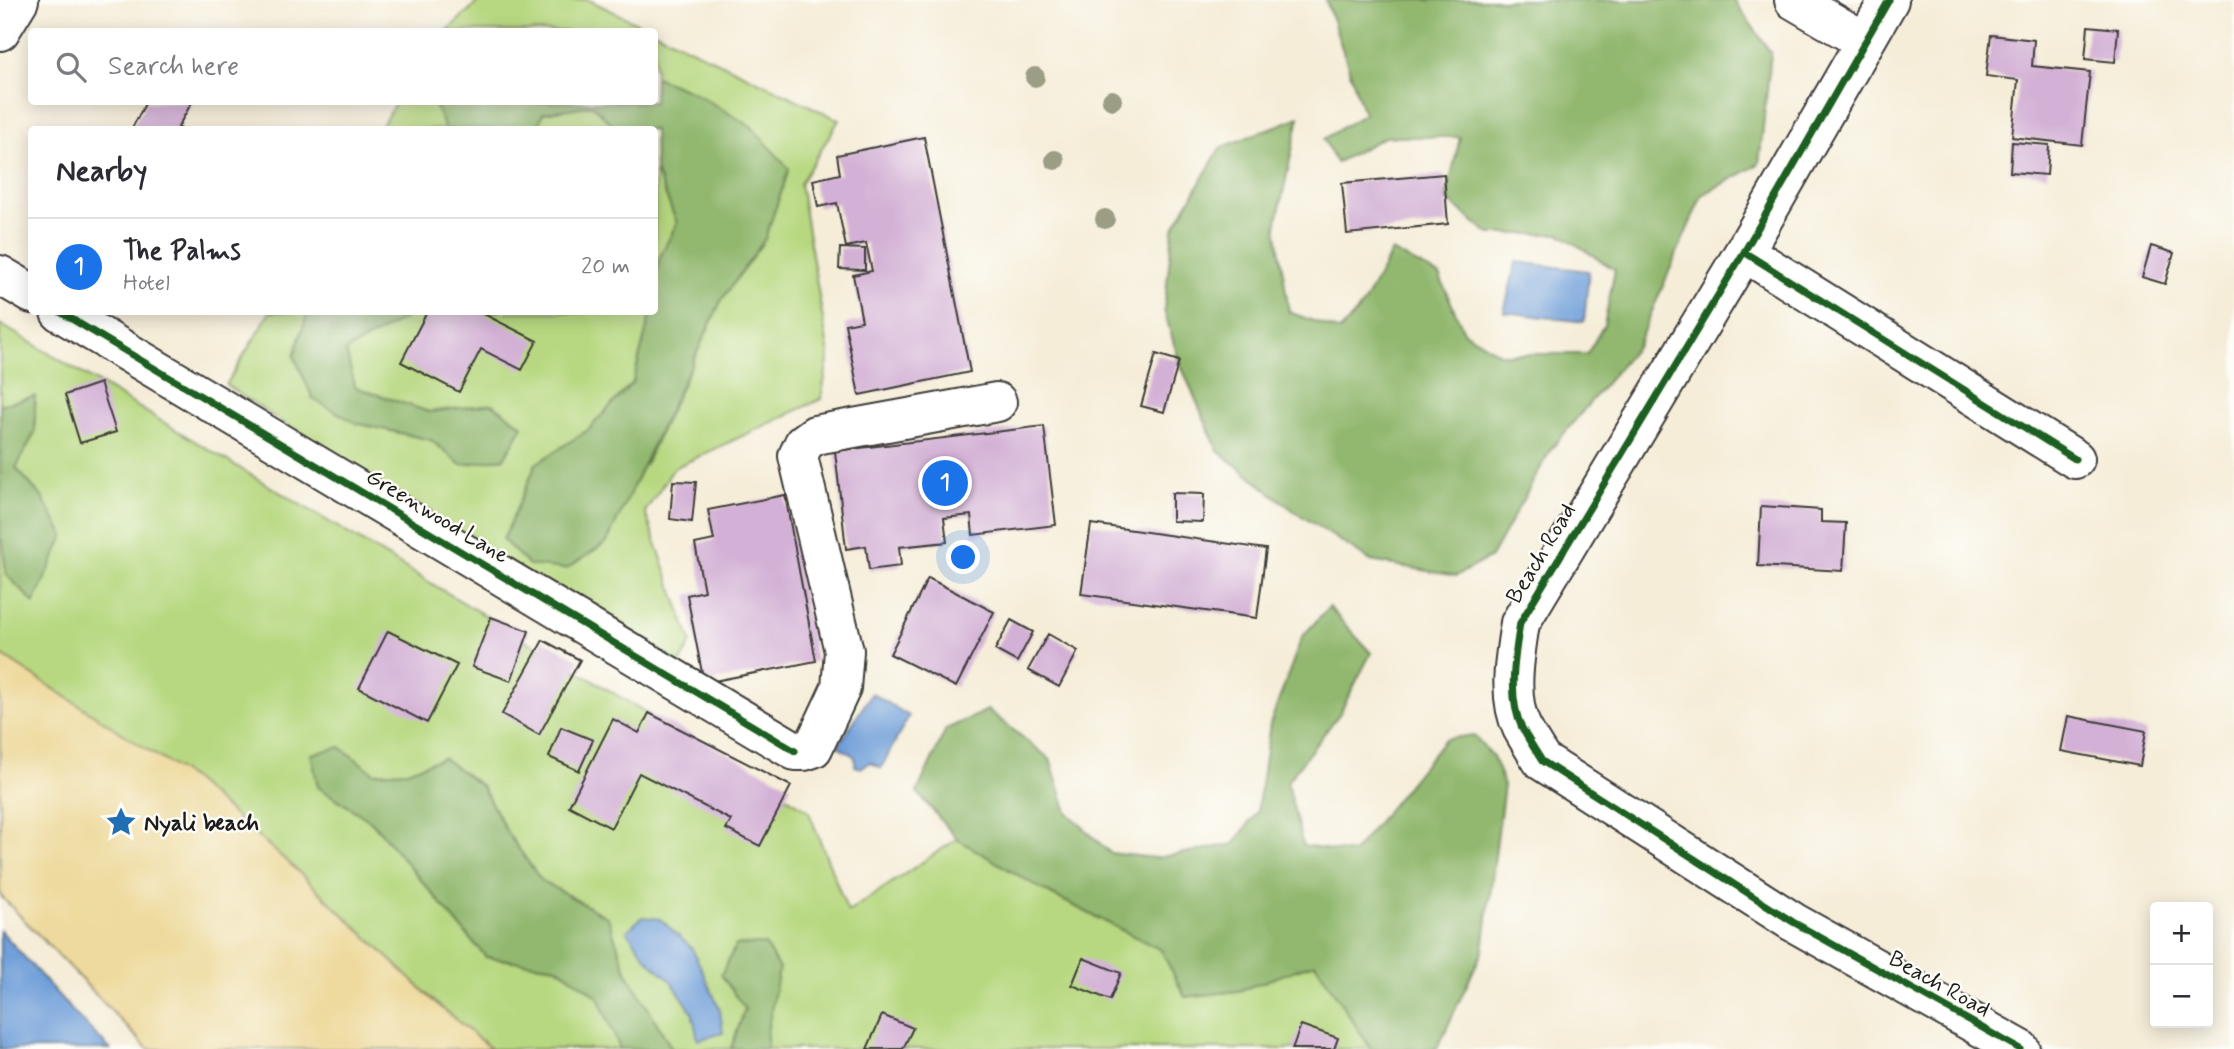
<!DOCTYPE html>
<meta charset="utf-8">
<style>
:root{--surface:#fff;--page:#f2f2f3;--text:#2b2b33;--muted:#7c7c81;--line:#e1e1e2;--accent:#1a73e8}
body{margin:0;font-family:Mynerve,sans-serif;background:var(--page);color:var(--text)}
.controls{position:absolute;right:21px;bottom:21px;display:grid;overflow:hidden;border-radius:7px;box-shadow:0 4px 18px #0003}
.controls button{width:63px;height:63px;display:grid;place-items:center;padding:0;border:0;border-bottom:2px solid var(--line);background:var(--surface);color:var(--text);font:35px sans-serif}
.you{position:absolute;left:964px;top:558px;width:24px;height:24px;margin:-18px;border:5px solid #fff;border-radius:50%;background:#1a73e8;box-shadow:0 0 0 10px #1a73e833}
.badge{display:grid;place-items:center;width:46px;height:46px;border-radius:50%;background:var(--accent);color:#fff;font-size:23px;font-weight:700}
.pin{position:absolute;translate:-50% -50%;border:4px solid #fff;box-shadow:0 2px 7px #0006}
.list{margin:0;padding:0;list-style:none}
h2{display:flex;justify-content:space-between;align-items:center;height:91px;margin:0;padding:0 28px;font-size:30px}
h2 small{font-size:23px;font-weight:400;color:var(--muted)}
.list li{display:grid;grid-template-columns:46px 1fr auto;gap:21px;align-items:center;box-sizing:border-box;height:98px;padding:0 28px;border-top:2px solid var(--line)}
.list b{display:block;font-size:26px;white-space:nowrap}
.list p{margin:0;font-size:23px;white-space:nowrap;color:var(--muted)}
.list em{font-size:23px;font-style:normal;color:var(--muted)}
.icon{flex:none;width:38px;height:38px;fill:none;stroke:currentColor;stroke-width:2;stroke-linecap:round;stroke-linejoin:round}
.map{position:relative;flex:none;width:2234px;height:1049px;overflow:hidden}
.search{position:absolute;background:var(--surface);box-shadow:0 4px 18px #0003;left:28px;top:28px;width:630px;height:77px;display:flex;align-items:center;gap:18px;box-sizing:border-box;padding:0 24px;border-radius:7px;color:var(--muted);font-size:26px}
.panel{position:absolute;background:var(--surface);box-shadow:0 4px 18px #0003;left:28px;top:126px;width:630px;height:189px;border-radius:7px}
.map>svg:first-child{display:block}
</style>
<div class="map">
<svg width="2234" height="1049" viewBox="0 0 2234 1049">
<rect width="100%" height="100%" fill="#fdfcf7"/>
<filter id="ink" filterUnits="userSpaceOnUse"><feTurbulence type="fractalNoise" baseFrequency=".0143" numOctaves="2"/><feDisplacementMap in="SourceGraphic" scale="14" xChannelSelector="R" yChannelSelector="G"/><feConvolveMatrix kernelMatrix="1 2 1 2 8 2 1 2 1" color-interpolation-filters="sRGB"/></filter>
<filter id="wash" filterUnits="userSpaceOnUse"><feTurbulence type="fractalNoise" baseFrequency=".00686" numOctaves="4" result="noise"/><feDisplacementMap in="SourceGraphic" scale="28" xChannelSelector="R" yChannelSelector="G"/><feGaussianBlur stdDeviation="1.57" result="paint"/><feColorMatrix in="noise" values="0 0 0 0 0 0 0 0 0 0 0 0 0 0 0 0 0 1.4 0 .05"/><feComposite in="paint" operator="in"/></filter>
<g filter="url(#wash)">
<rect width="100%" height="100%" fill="#f5edd8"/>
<path fill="#b7d880" stroke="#6a7a4e" stroke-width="2" d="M480,0H589L839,120L800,184L829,355L821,399L674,468L645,512L691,642L677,670L494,561L226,385L270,312H308L294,356L356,423L431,440L461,465L504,458L523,426L493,404L429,412L355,388L346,351L405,318L407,312H651L633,382L588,430L536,464L645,465L721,301L765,239L693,92L655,77L654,32L447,31Z
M396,102H434L445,129L379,130Z
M592,105L617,129L537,130L543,113Z
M655,169L677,223L659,259L655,287Z
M0,324L808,810L848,912L957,839L1047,892L1162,950L1185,997L1238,991L1315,963L1371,1049H767V1033L745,1009L731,1049H672L627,973L608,918L541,880L508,834L482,786L443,758L407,771L374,773L340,747L318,787L372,822L486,957L556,967L599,997L620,1049H491L437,1004L291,865L191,778L0,654V538L3,542L6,574L34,603L42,497L16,468L35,432V397L0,405Z"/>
<path fill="#91b86e" stroke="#566a45" stroke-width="2" d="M1326,0H1734L1771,53L1759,164L1702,195L1637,346L1551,449L1491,557L1456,576L1371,561L1294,511L1218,451L1179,361L1164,310L1173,229L1220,148L1299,117L1276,227L1289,312L1340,331L1362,306L1392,251L1439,275L1464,332L1500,354H1587L1604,325L1615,270L1560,234H1489L1446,199L1460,137H1384L1336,163L1324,139L1364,114Z
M655,77L693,92L752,127L789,169L765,239L721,301L607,542L566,569L529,565L503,540L536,464L588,430L633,382L651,312H654L655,287L659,259L677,223L655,169L654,130L617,129L592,105L543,113L537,129H445L434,102H654Z
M308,312H407L406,317L346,351L355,387L429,412L492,404L523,426L504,458L461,465L431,440L356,423L313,399L294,356Z
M35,396V432L16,468L42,497L64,536L34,603L6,574L3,542L0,538V405Z
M1329,607L1371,653L1340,713L1287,782L1303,846L1353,853L1445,739L1474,735L1493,757L1504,785L1483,950L1437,1049H1371L1315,963L1238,991L1185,997L1161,950L1047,892L957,839L917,792L946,729L988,710L1050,759L1067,812L1110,853L1156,858L1234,844L1257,812L1270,724L1302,637Z
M340,747L374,773L407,771L443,758L482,787L508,834L541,880L608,918L627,973L672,1049H620L598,997L557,967L486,957L372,822L318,787L311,754Z
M765,944L779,969L767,1033V1049H731L745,1009L721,975L736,945Z"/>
<path fill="#eeda9e" stroke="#857b5d" stroke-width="2" d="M0,654L191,778L291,865L437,1004L491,1049H148L0,895Z"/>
<path fill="#709fd9" stroke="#465e7a" stroke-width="2" d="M1516,262L1589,271L1584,322L1504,312Z
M872,693L909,716L881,768L870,762L861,768L855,766V757L838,746Z
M642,917L660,919L692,948L720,1010L723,1033L698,1040L692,1012L671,981L648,960L627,931Z
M0,930L77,1016L110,1049H0Z"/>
<g id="blocks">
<path fill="#d3b1d6" d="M2088,26L2118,29L2115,62L2085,59Z
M1991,35L2034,40L2032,66L2090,72L2082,145L2012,137L2018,80L1986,76Z
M146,102H192L178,127L183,130H131Z
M924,137L970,372L859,395L845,324L862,321L853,275L872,271L866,243L846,247L837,203L818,207L813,180L840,174L837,155Z
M2012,142L2049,145L2047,175L2010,172Z
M1444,174L1448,224L1347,234L1342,183Z
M2151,246L2174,253L2165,284L2142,277Z
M840,248L865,249V270L839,269Z
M427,312H480L537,341L522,370L481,349L459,392L401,362Z
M1156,354L1179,361L1164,412L1141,406Z
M100,383L116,432L80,443L65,395Z
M1044,426L1056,525L973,535L971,515L944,518L947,542L899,547L901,566L869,570L866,546L846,549L835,451Z
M673,481L696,482L692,522L670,519Z
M1172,493L1204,494L1203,522L1172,521Z
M785,495L816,661L704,683L687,595L704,591L695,544L714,540L708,510Z
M1761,506L1821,510V522L1846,523L1843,571L1758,566Z
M1091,524L1266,549L1257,618L1081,594Z
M928,578L994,612L956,687L890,654Z
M491,617L529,631L511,681L472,667Z
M1011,620L1033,632L1017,662L995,650Z
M388,631L457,665L427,723L359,688Z
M1048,634L1078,651L1059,687L1028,670Z
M543,640L580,660L539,735L502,714Z
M649,713L791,786L760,846L726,829L731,820L639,773L611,828L569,806L613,719L639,733Z
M2068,716L2146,731L2140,766L2061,751Z
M561,727L593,740L579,771L549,757Z
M1083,958L1121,973L1110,1000L1072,985Z
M882,1015L913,1028L903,1049H867Z
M1301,1025L1338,1038L1334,1049H1292Z"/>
</g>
</g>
<g filter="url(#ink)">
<use href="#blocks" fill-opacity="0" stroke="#3d3b38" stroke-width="2"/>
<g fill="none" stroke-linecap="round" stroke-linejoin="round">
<g stroke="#3d3b38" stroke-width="42">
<path id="minor" d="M1794,0L1864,41
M1889,0L1744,252L1520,623C1515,656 1507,697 1522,728C1528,739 1535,750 1542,761L1793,922L2020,1049
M0,31L19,0
M1744,252L2075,459
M0,275L32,294
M60,312L795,751H804L813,748L841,688L844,651L798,456L804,443L815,435L997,402"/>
</g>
<use href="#minor" stroke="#fff" stroke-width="38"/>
<g stroke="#fdfcf7" stroke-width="11">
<path id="cycleway" d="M1889,0L1744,252L1520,623C1515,656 1507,697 1522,728C1528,739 1535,750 1542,761L1793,922L2020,1049
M1744,252L2075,459
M60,312L795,751"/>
</g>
<use href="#cycleway" stroke="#1b5e20" stroke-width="7"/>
</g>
<g fill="#9b9e84">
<circle cx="1035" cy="77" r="10"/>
<circle cx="1112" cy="100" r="10"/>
<circle cx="1055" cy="160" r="10"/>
<circle cx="1105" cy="219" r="10"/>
</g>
</g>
<defs>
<g id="sight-bare" transform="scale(2.415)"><path d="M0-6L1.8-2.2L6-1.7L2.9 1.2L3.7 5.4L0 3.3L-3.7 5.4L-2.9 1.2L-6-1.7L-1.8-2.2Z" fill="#1f6fb2" stroke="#fdfcf7" stroke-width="2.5" paint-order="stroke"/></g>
</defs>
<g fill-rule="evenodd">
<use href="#sight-bare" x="121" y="822"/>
</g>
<g text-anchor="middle" stroke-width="5" stroke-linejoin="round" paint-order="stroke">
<g font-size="23" fill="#1c1c1c" stroke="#fdfcf7">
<text transform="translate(438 515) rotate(31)" y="8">Greenwood Lane</text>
<text transform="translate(1540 553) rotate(-59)" y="8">Beach Road</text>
<text transform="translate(1940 983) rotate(29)" y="8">Beach Road</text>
</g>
<g font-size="23" font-weight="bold" fill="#1c1c1c" stroke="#fdfcf7" text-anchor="start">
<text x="144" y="830">Nyali beach</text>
</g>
</g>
</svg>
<div class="controls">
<button>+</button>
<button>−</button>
</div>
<div class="you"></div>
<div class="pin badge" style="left:945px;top:483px">1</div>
<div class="search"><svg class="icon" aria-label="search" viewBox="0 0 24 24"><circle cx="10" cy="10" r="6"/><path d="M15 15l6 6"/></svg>Search here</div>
<section class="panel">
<h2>Nearby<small></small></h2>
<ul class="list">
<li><span class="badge">1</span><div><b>The Palms</b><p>Hotel</p></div><em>20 m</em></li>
</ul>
</section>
</div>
